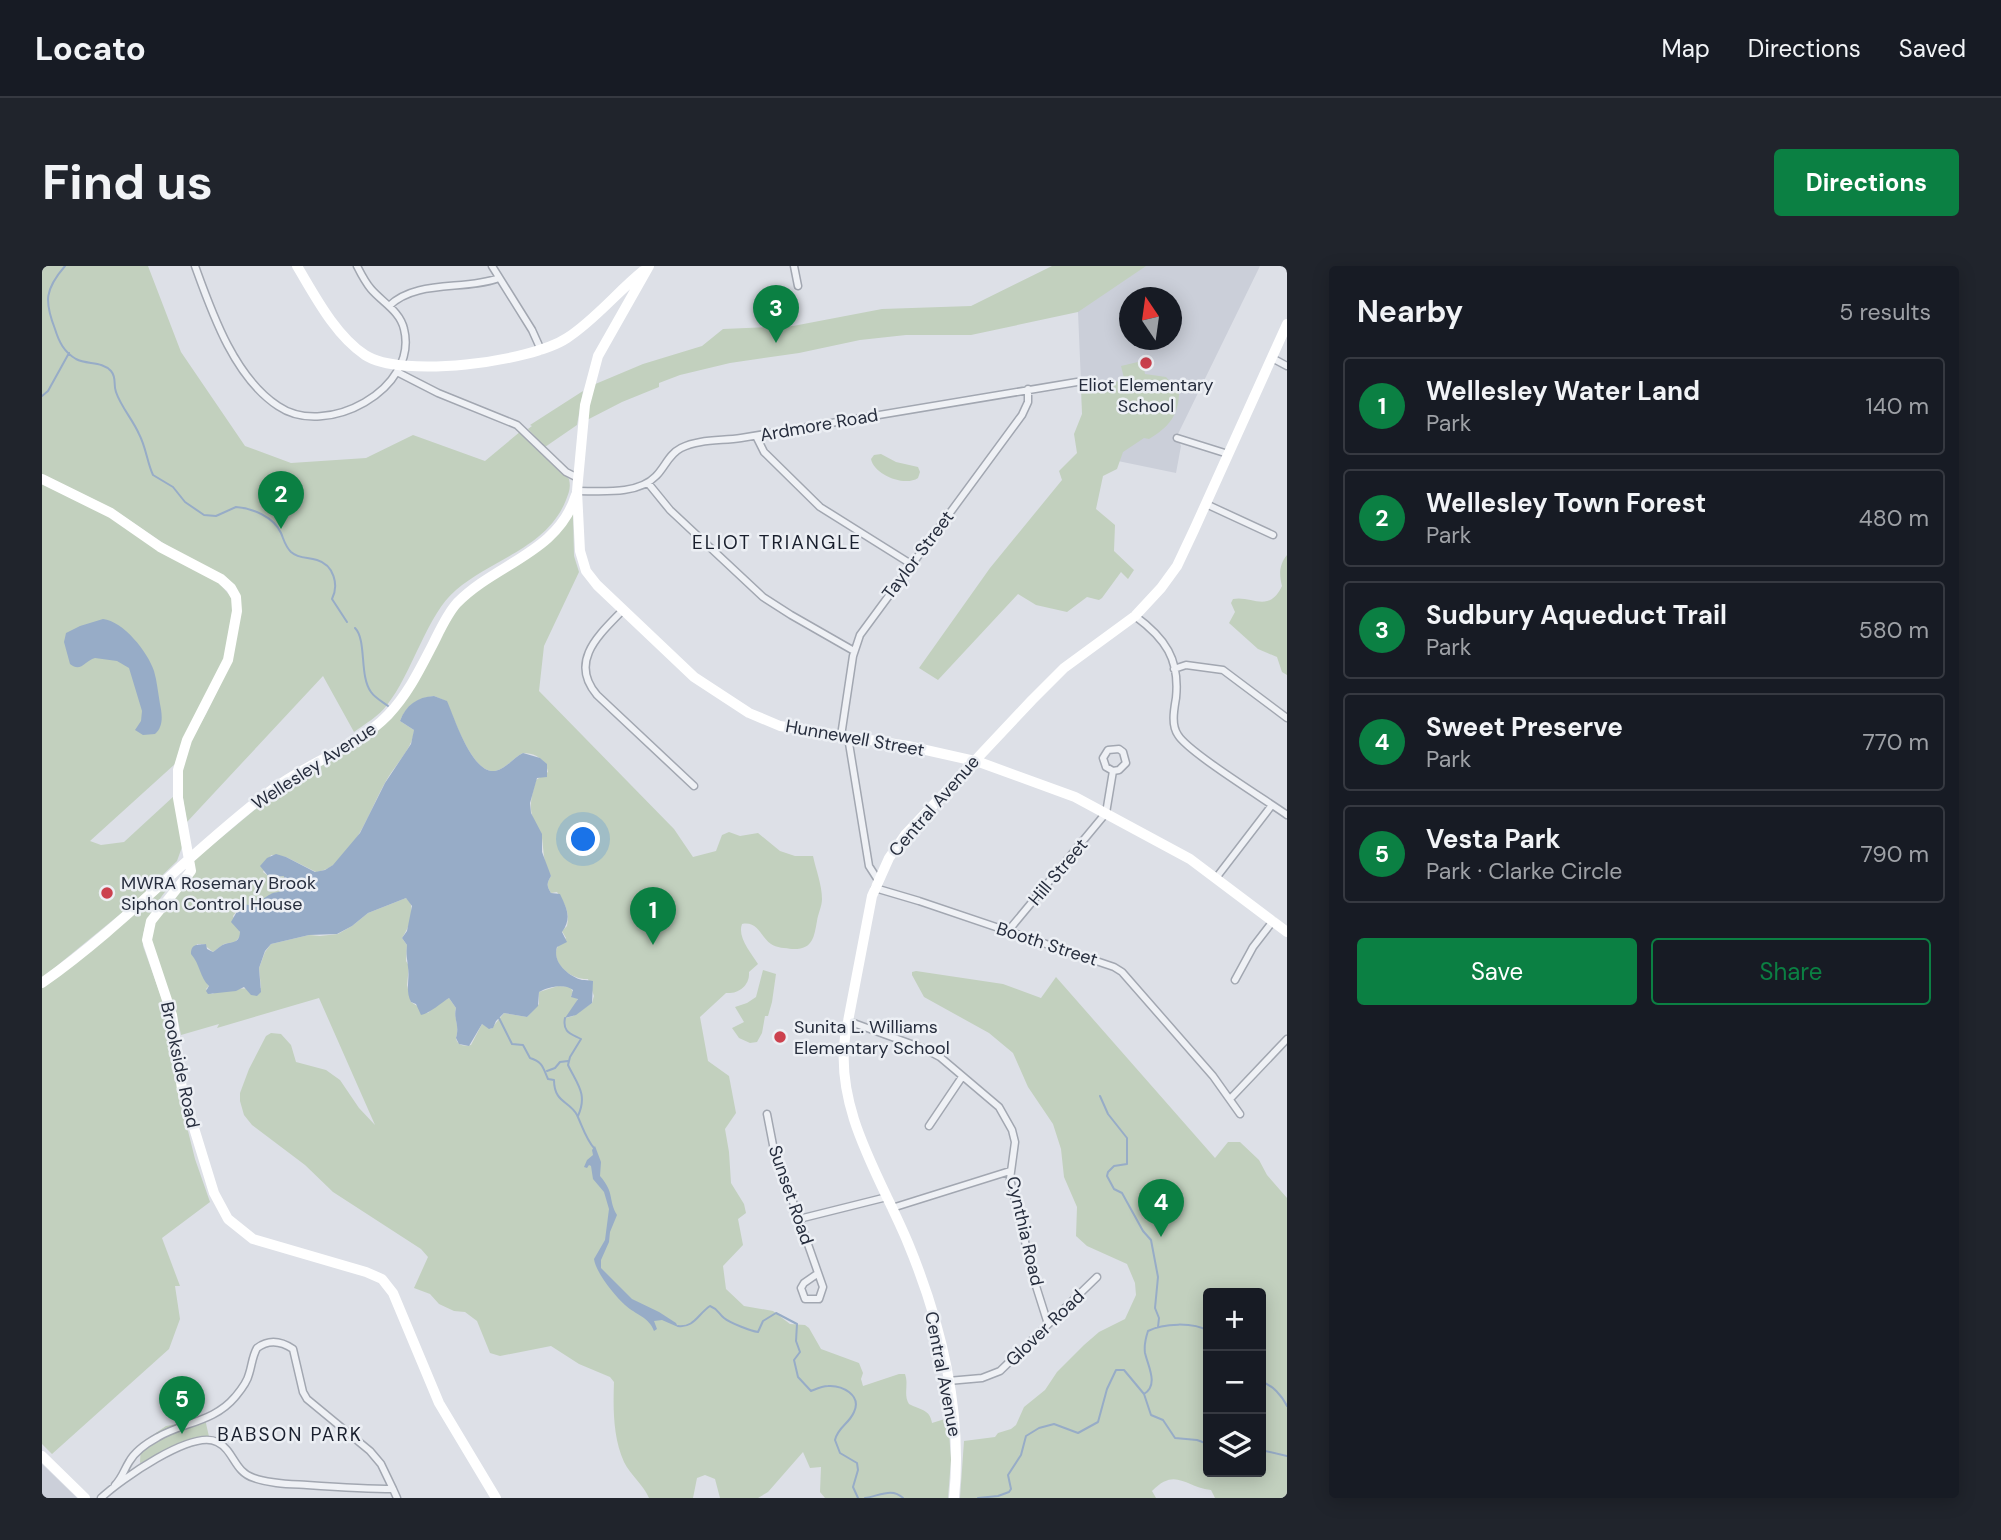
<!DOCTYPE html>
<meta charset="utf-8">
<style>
:root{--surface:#171b24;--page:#20242c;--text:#f1f3f6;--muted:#9ea1a6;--line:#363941;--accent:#0b8043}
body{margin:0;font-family:"DM Sans",sans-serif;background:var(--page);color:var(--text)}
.controls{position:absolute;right:21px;bottom:21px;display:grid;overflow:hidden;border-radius:7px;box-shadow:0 4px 18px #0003}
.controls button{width:63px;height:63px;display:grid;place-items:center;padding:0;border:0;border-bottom:2px solid var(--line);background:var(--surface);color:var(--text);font:35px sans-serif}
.compass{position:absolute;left:1077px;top:21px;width:63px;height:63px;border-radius:50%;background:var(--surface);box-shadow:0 4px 18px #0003;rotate:347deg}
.you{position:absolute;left:542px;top:574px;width:24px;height:24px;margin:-18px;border:5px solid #fff;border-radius:50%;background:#1a73e8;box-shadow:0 0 0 10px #1a73e833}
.badge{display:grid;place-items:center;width:46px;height:46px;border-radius:50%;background:var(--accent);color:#fff;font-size:23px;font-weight:700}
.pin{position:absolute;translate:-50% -58px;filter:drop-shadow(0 2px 4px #0008)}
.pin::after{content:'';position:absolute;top:37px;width:24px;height:21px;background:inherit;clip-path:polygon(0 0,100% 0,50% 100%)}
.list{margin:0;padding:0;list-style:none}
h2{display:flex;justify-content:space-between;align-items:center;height:91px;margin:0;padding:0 28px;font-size:30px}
h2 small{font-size:23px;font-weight:400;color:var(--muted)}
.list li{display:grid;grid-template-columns:46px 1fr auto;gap:21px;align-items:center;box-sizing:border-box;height:98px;margin:0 14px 14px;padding:0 14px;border:2px solid var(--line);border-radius:7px}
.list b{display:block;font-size:26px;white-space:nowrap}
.list p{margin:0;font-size:23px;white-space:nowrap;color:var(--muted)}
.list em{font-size:23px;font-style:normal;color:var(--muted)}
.actions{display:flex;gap:14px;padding:21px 28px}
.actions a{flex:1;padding:16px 0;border:2px solid var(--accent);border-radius:7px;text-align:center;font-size:24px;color:var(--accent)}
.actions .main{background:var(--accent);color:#fff}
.icon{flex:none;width:38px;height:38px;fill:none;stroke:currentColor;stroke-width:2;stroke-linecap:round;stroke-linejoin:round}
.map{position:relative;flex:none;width:1245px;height:1232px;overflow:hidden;border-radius:7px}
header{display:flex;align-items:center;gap:42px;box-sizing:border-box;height:98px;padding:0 35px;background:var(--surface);border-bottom:2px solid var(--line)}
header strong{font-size:33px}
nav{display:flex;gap:38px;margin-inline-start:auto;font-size:24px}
.intro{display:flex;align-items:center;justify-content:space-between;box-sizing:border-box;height:168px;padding:0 42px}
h1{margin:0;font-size:49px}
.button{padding:18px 32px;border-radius:7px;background:var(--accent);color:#fff;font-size:24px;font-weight:700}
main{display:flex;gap:42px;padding:0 42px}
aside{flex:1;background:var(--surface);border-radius:7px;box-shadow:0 4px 18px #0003}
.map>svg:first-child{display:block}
</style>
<header>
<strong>Locato</strong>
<nav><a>Map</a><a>Directions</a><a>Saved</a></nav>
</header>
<div class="intro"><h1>Find us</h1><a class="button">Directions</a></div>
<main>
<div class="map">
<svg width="1245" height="1232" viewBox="0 0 1245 1232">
<rect width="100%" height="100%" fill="#dde0e7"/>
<path fill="#cbcfd9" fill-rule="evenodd" d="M1018,0H1218L1135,170L1139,180L1134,207L1042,188L1036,46ZM1087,32H1129V74H1087Z
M0,1198L35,1232H0Z"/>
<path fill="#c2d0be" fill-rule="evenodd" d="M0,0H106L139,86L203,180L249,197L324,192L371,169L443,195L479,165L527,213C529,222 527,226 524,234C505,282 450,293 414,324C385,348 370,408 345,439C337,450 323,458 312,466L281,410L145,556C142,539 138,520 140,502C143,483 155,464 164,448C185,407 199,376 198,329L71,243L0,208Z
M1010,0H1104L1036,46L929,69H864L818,74L757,87L688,97L638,109L617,117V121L580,136L545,154L551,119L601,98L660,80L681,63L751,60L840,43L929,40Z
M1100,95L1103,108L1124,111L1137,126C1137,149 1127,161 1107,173L1102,172L1081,186L1075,203L1061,210L1054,243L1073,259L1072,285L1092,304L1086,313L1079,306L1060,332L1057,334L1045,331L1025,346L994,339L976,328L896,414L877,402L948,302L1020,214L1017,205L1035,187L1032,168L1040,148L1039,120L1079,115L1082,112L1079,100Z
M541,125L535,159L503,181L486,163L490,160L488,159Z
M839,188L854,196L876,201L878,206L876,212C863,221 832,209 829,193L832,189Z
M0,217L67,250L177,317L190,332L191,341L182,393L141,473L133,498L48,575L59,579L82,576L132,530L140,581L135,595L93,636L0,712Z
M531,247L532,290L537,306L502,380L497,425L632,563L651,591L674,585L680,569L687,566L698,570L716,567L738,585L753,590H771C774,604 780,619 780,633C780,640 776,648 775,655C772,671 771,684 750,683C744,682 734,682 729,678C718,670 716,655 700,658C695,671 709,687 716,698L707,706C708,719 697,728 684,727L658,751L666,795L687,810L694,847L683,863L687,886L689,917L702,938L704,947L696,953L701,979L681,1000L684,1023L702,1040L731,1045L748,1058L763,1059L767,1062L779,1083L817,1097L821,1107L819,1113L821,1120L857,1108H863C867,1119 861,1128 867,1138C878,1144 888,1143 890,1157L906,1152L909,1194L906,1232H783L778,1226L779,1201L768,1202L761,1186L726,1226L716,1232H678L673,1213L663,1209L655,1212L651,1232H607C601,1218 589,1210 582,1196C571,1172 571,1142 572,1116L568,1111L537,1098L509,1080L458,1090L448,1087L435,1055L423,1046L412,1045L397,1038L388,1028L372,1022L386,991L379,983L291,926L263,899L210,859L202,849L198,835V827L207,803L224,770L229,767L239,768L249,779L254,796L284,804L298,814L317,842L333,859L277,732L175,762L177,758L139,769L135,750L109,676L111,660L150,596L233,527L341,456L411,341L494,285ZM392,430L404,435C413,453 430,508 453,505C464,503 471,492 481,487C494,487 504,494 506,506L494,514C491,526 486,539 491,552C493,559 499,566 500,572C502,586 501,597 509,610C505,617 504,619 509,627L515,626C523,638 528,646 525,660L520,665L524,672C521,675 514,680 514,686C513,701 532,714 546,713L552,730L550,737L531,750L524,752L534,738L536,732L529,730L531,726L528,721L516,720L497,726V738L485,751L462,747L449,763L440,758L429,779C422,781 415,779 414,772C418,758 411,751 414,742L407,732L392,740L386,747L369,736L365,719L367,700L364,695L365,679L360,672C367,662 372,647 368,635L364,632L326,647L310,660L296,668L278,670L267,669L229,678L223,686L217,702L219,722C203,723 185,721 170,728L164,723L167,720C160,711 159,702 153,692L155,678H161L171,686L182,678L193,676L199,669L191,650L197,642L220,636L232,627L241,625L243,616L242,610L229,612L221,606L229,589L244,591L274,606C310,602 328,542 344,515C352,500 372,481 372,464L358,455C364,439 376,432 392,430Z
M1245,289V409L1240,406L1235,391L1216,383L1187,357L1193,346L1189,337L1191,333C1209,329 1227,348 1240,320C1237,308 1237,299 1245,289Z
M133,613C118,633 99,653 101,680L125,747L135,821L153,893L168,936L120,972L138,1020H133L138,1053L127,1083L10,1188L0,1178V722Z
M721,704L734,708L730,736L726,750H723L720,767L715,776L708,777L697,772L690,762L702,756L693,741L705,737L714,731Z
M874,705L961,718L999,732L1014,711L1173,892L1186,876H1198L1217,894L1225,909L1245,932V1232H1173L1169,1224C1142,1221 1134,1201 1110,1225L1114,1232H918L922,1175L953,1171L956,1167L969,1163L974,1159L982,1141L1003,1124L1015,1106L1042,1079L1057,1066L1083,1053L1094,1029L1093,1017L1085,998L1045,980L1034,970L1035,941L1022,911L1019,883L1011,858L986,821L971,787L947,767L882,731L870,709V706ZM1166,1027H1219V1206H1166Z
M163,1153L168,1175L98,1197L99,1177L124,1160Z"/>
<path fill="#97acc7" d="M61,353C81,355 106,386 112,405C115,415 116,427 118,438C120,448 122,460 113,468L101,469L93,464L99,455L100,445L87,402L75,395L53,392C42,395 39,407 28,398L22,376L24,367L38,360Z
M392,430L405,435C413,453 430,508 453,505C464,503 471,492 481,487L498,492L505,498V511L495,512L488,537L489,547L500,568V586L509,610C505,617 504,619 509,627L518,628C525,643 530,652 520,666L525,676L515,681C510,696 526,710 540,714C543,714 547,714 551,715L550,737L534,749L523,752L536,733L529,731L531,724C522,717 506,721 497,726L496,740L485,751L462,747L454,755L451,762L447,763L440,758L427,780L417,778L414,772C418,758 411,753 414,742L407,732C399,737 388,747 379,749L374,738L369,736C363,724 368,714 366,701C365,690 364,691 365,679L360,672L365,665L370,640L364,632L326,647L310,660L295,668L267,669L229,678L223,685L217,702L219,726L215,730L209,729L202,721L194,725L166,728L164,725L167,720C158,712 158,698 149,688C149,677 156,679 164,678L165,683L171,686C174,684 176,682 179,680C188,674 197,680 198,666L189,656L197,642L202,638C215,642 219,633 229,628C230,627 240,625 241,625L242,610L227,611L218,600L225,592L234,588L244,591L273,606L283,604L291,599L318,567L343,517L369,478L372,464L358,455C364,439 375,431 392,430Z
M553,880L559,896L558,910C573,927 566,934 575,949L568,966L567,976L559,994V1002L590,1033L617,1046L634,1057L636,1061L620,1054L612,1055L615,1063L612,1065C607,1051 594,1049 583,1039C573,1030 554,1007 552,993L563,974L567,943L562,926L551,913L549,900L547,899L545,902L542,901L545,894L551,889L550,884Z"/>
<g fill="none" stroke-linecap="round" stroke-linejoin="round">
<path stroke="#97acc7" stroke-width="2" d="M23,0C3,23 2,35 13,63C17,76 22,86 34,93C45,99 60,95 69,105C75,112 71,119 74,126C79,141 91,154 97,168C104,181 105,196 111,209L131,221L143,236L162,249L174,250L194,241C210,242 232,251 239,267C242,274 243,280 249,286C257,293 265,291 275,294C292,299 297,319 290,333L305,356
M0,130L6,125L27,87
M313,362C325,374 317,410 329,426C333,432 341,436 346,440
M457,752L470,778L481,779L488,792C501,796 501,802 506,813L512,814C512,837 528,835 535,849C541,862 544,873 552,882
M523,752C520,767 530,768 539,773L528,791L526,799C535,818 546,828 536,850
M505,805L513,802L518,796L526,795
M1058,830L1066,848L1085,872V898L1072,900L1066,906L1065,910L1072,923L1080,927L1101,965L1109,974L1116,1011L1113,1042L1117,1052L1116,1061
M636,1060C652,1062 656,1048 668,1040C676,1043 676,1047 682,1052C688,1057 709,1065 716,1066L721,1055L734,1047L755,1058L754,1075L758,1086L752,1094L756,1111L769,1125C774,1123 780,1120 786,1120C800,1119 820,1129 812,1146C807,1158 796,1161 793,1174L798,1187L815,1197L816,1204L811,1221L816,1232
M1219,1116C1230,1118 1240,1130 1245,1140
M1102,1128C1117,1119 1106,1100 1103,1087C1102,1080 1104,1071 1106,1065C1121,1057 1152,1056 1166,1065
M1219,1184L1245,1190
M823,1232C837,1230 850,1221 861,1232
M936,1232L956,1230L967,1226L969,1223L966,1209L979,1189L984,1170L997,1162L1012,1158L1036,1167L1056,1156L1065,1123L1074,1104H1082L1102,1128L1109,1149L1121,1154L1133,1172L1155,1174L1166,1178"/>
<g stroke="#a2a7b1" stroke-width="9">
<path id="street" d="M153,0C170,47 192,111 236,140C284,173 377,123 362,63C358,45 340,36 329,23C323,16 319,8 315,0
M450,0L490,64L499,84
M752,0L756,20
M347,40C375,13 422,25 457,12
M1230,92L1245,100
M355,106L396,127L475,159L524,206L536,212
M714,170L722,186L778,241L869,298
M1135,172L1186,188
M606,217L628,244L721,331L749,349L812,385
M535,225C559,225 596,229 614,210C623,201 627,188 639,182C657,173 679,175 699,172L1035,116
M1164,238L1231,269
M581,344C558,368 526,395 555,429L652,520
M1093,350C1123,372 1138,393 1134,432C1132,444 1129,459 1136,469C1146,486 1224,534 1245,549
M1132,403L1144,399L1181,404L1245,452
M799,470L811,390L818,369L980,149L986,136V123
M806,471L827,600L836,614
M1174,612L1230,539
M833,622L877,635L1072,701L1080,706L1171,810L1198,848
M966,665L1064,547L1071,505L1077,504L1084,497L1081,486L1077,483L1066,484L1061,492L1064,501L1071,505
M1193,714L1211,681L1231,655
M806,755L883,783L898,791L957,841L970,864L973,876L968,913L993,1017L1006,1058
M1188,833L1245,773
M725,848L731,879L781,1021L777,1033H763L759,1022L762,1017L775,1008
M887,860L920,811
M850,942L968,905
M757,953L845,931
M906,1115L940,1112L958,1105L1055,1011
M73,1219C80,1212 82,1204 87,1196C93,1185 105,1177 116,1171C142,1156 172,1156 193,1131C198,1125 205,1117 207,1108C210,1099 210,1091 215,1082C227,1073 239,1075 251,1083L261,1126L265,1133L328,1185L339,1198L351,1223
M59,1232C78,1214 150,1163 175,1176C192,1184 192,1206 212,1212C229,1218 248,1218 265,1219C294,1221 323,1223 351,1223L355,1232"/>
</g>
<use href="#street" stroke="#eff1f5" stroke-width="6"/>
<path stroke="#fff" stroke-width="10" d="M255,0C273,30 293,69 323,89C359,113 489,96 525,72C553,54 575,26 601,5
M607,0L556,90L543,139L535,225L538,285L544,305L555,319L652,411L707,447L738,460L866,480L937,496L1033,531L1148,593L1245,666
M0,213L69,247L118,281L179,313L189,322L194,331L195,345L186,394L145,474L136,504V532L149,605L109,655L105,674L130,749L140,823L172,927L186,953L211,973L324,1006L340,1013L351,1027L397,1137L454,1232
M0,717C81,660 148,586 227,526C264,497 313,483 346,449C366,428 378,403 391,378C398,364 405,348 415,337C454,297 516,287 534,229
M0,1190L43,1232
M912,1232C921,1145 899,1057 866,977C839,912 793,845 803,771L830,630L847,592L863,569L990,434L1022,402L1093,350L1119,322L1135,300L1152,264L1245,58"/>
</g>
<g fill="#cc414e" stroke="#eceff4" stroke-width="2.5">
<circle cx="1104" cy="97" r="7"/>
<circle cx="65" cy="627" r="7"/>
<circle cx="738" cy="771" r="7"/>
</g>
<g text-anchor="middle" stroke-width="5" stroke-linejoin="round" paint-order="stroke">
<g font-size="18" fill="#262d3d" stroke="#eceff4" text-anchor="start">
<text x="1104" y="125" text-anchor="middle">Eliot Elementary<tspan x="1104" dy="21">School</tspan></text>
<text x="79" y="623">MWRA Rosemary Brook<tspan x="79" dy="21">Siphon Control House</tspan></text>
<text x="752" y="767">Sunita L. Williams<tspan x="752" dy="21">Elementary School</tspan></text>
</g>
<g font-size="18" fill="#262d3d" stroke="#eceff4">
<text transform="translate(777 159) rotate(-10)" y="6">Ardmore Road</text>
<text transform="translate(876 289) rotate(-53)" y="6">Taylor Street</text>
<text transform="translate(813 472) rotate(10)" y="6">Hunnewell Street</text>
<text transform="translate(272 500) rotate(-33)" y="6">Wellesley Avenue</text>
<text transform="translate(892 540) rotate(-49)" y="6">Central Avenue</text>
<text transform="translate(1016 606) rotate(-50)" y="6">Hill Street</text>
<text transform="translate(1005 678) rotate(18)" y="6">Booth Street</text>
<text transform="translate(138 799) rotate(78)" y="6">Brookside Road</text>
<text transform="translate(749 929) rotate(71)" y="6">Sunset Road</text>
<text transform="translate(983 965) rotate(77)" y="6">Cynthia Road</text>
<text transform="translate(1003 1062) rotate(-44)" y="6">Glover Road</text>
<text transform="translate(901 1108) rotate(79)" y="6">Central Avenue</text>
</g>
<g font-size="19" letter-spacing="2" fill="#191f2d" stroke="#eceff4">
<text x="735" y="283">ELIOT TRIANGLE</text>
<text x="248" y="1175">BABSON PARK</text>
</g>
</g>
</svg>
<div class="controls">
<button>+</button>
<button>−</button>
<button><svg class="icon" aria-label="layers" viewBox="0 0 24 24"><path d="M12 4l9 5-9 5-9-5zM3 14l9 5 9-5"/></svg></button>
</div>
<svg class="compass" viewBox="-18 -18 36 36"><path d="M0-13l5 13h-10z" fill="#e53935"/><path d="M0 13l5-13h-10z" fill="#9ea1a6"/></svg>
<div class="you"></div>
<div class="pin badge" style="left:611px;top:679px">1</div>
<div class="pin badge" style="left:239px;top:263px">2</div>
<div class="pin badge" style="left:734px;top:77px">3</div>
<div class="pin badge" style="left:1119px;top:971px">4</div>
<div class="pin badge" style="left:140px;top:1168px">5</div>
</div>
<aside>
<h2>Nearby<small>5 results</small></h2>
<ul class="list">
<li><span class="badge">1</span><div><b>Wellesley Water Land</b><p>Park</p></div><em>140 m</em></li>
<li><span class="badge">2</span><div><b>Wellesley Town Forest</b><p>Park</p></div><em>480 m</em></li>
<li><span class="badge">3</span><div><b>Sudbury Aqueduct Trail</b><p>Park</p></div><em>580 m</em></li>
<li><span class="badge">4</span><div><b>Sweet Preserve</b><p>Park</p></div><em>770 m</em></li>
<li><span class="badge">5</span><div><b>Vesta Park</b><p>Park · Clarke Circle</p></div><em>790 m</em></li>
</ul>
<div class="actions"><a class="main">Save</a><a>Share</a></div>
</aside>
</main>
